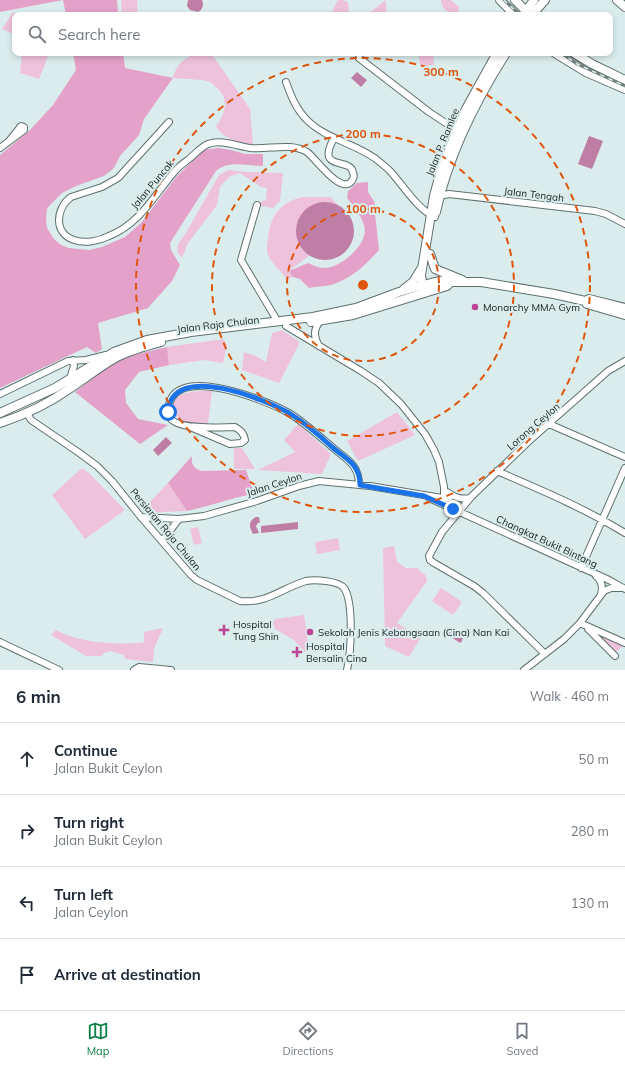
<!DOCTYPE html>
<meta charset="utf-8">
<style>
:root{--surface:#fff;--page:#f6f6f7;--text:#1f2937;--muted:#747a83;--line:#e0e1e3;--accent:#0b8043}
body{margin:0;font-family:Mulish,sans-serif;background:var(--page);color:var(--text)}
.stop{position:absolute;width:12px;height:12px;margin:-9px;border:3px solid #1a73e8;border-radius:50%;background:#fff}
.stop.end{background:#1a73e8;border-color:#fff;box-shadow:0 1px 4px #0008}
.list{margin:0;padding:0;list-style:none}
h2{display:flex;justify-content:space-between;align-items:center;height:52px;margin:0;padding:0 16px;font-size:17px}
h2 small{font-size:13px;font-weight:400;color:var(--muted)}
.list li{display:grid;grid-template-columns:26px 1fr auto;gap:12px;align-items:center;box-sizing:border-box;height:72px;padding:0 16px;border-top:1px solid var(--line)}
.list b{display:block;font-size:15px;white-space:nowrap}
.list p{margin:0;font-size:13px;white-space:nowrap;color:var(--muted)}
.list em{font-size:13px;font-style:normal;color:var(--muted)}
.icon{flex:none;width:22px;height:22px;fill:none;stroke:currentColor;stroke-width:2;stroke-linecap:round;stroke-linejoin:round}
.map{position:relative;flex:none;width:625px;height:670px;overflow:hidden}
.search{position:absolute;background:var(--surface);box-shadow:0 2px 6px #0003;left:12px;right:12px;top:12px;height:44px;display:flex;align-items:center;gap:10px;box-sizing:border-box;padding:0 14px;border-radius:8px;color:var(--muted);font-size:15px}
.sheet{height:340px;background:var(--surface)}
nav{display:flex;justify-content:space-around;align-items:center;box-sizing:border-box;height:56px;border-top:1px solid var(--line);background:var(--surface);font-size:11px;color:var(--muted)}
nav a{display:grid;justify-items:center;gap:2px}
nav .on{color:var(--accent)}
.map>svg:first-child{display:block}
</style>
<div class="map">
<svg width="625" height="670" viewBox="0 0 625 670">
<rect width="100%" height="100%" fill="#daedec"/>
<path fill="#efc2dc" d="M121,0H137L138,15H122Z
M338,0H343L348,2L349,15H330Z
M386,0V15H369V13Z
M441,0H451L459,7L458,14L452,15C446,11 441,7 441,0Z
M13,12L19,15H15V35L2,29Z
M22,53H37L48,57L39,79L20,73Z
M196,53H211L250,109L253,145C238,142 224,140 216,126C225,115 230,99 217,88C215,86 212,83 210,82C203,79 181,79 173,78C177,63 183,60 196,53Z
M419,53H433L434,65L420,66Z
M228,170L246,172L283,173L280,201L273,208L261,206L260,202L266,200L267,188L261,187L240,173L229,177L220,187L217,205L188,243L182,258C174,251 177,243 184,236L219,175Z
M303,197H331L338,205L332,203L303,249L310,255L289,271L293,277L287,279C282,272 273,265 269,257C266,252 267,244 268,239C270,216 280,202 303,197Z
M282,330L300,342L279,383L242,370L244,352L256,356L266,362L272,333Z
M224,339L227,345L223,363L204,360L169,365L167,347Z
M200,391H212L208,424L185,422L173,415C170,395 183,393 200,391Z
M397,412L415,435L358,461L347,441Z
M298,424L331,454L322,474L258,470L295,452L284,440Z
M234,448H242L255,469H234Z
M82,468L90,474L125,510L85,539L52,495Z
M168,483L187,511L145,513L144,508Z
M198,527L202,543L194,545L190,529Z
M338,538L340,550L317,554L315,542Z
M394,546L397,562L406,568H417L426,576L427,581L397,623L421,637L409,657L385,646L383,548Z
M441,588L462,602L453,615L432,601Z
M304,615L309,652H304L294,640L275,629L273,623L275,619Z
M163,628L154,649L153,662L125,659L124,655L110,651L104,653L102,656H86L51,635L56,630C83,644 111,644 141,643L144,642V632Z
M599,632L623,646L615,653L598,634Z"/>
<path fill="#e4a1ca" d="M0,0H117L118,15H66L63,0L0,12Z
M73,53H123L125,68L173,78L144,119L139,135L120,156L114,168L104,176L76,186L62,193L50,205L47,209L46,221L47,228L54,239L61,245L69,248L89,250L102,247L125,237L141,223L177,176L204,150L218,148L231,150L245,154H263V166C247,166 229,160 216,171L170,243L171,250L180,265L172,281L148,308L98,323L102,349L96,353L87,347L0,388V155L29,131L53,105L76,70Z
M368,182V192L375,203L374,205L379,250C365,266 352,278 331,285C324,287 316,286 309,288L300,279L293,277L289,271L308,263C314,266 320,268 326,268C343,266 370,243 364,225C361,215 353,206 347,198L348,191L357,183Z
M167,347L169,365L139,372L125,390L126,403L138,419L168,425L140,444L75,392L104,369L128,356Z
M192,456C191,465 194,469 202,471L246,470L254,494C231,498 210,506 187,511L168,483Z"/>
<path fill="#bf7ea6" d="M188,0H202C204,5 203,9 198,12L190,10L187,6Z
M357,72L367,80L361,87L351,78Z
M589,136L603,141L592,169L578,164Z
M296 231a29 29 0 1 1 58 0a29 29 0 1 1-58 0Z
M166,437L172,443L158,456L153,450Z
M256,517H259L260,522L257,524L256,526L259,533L253,534C249,527 248,521 256,517Z
M298,522V529L261,533V526Z
M462,630L464,634L462,641L460,643L448,635L449,632L455,633Z"/>
<g fill="none" stroke-linecap="round" stroke-linejoin="round">
<g stroke="#5f706f" stroke-width="8">
<path id="street" d="M359,58L429,112L461,133
M286,82C291,96 296,109 307,120C326,139 354,143 376,159C381,163 386,167 390,171C403,185 417,209 435,217
M169,122L118,178L102,187L71,197C56,208 53,233 74,240C85,244 99,241 109,236C141,223 154,195 175,171C179,166 184,163 189,159C195,154 201,147 208,144C221,139 237,146 250,148C268,150 291,142 307,152C315,157 343,199 353,179C354,177 354,174 353,173C351,156 315,173 334,138
M0,148L24,130V127L21,126L9,141
M439,196L449,194L595,211L606,214L625,224
M257,205L241,260L278,322
M286,326L361,371L379,383L401,404L425,434L434,450L439,462L444,487V494L449,500
M319,346C314,337 313,330 320,321
M70,379L74,366L73,360
M0,394L68,361L86,360L106,355
M27,413L31,420L78,452L97,466L112,481L141,517L191,575L197,580L240,601C267,604 282,588 306,581C315,579 339,581 344,588C354,602 351,653 347,670
M549,424L625,457
M188,426L230,444L241,443L245,440C244,433 240,430 235,427C220,427 175,431 169,416C162,358 266,400 289,413C305,423 318,435 332,447C346,459 359,464 359,485
M497,471C541,490 584,508 625,533
M447,492C454,497 460,500 470,498
M429,498L609,580L625,589
M141,517L179,519L204,516L257,501L299,486L319,481L370,486L442,498L453,503
M162,541L179,519
M581,568L625,468
M596,576C602,581 603,587 601,594
M580,623L625,643
M588,629L615,656
M0,642L59,670
M545,654L483,593L474,586L434,563L430,560L429,556L442,532L472,496L529,441L608,371L625,361
M134,670L139,667L171,670
M524,670L564,639L580,623L604,591L611,588H620"/>
</g>
<g stroke="#5f706f" stroke-width="10">
<path id="secondary" d="M500,0L515,15
M515,0L530,15
M617,0L625,7
M523,15L534,0
M532,15L545,0
M555,53L586,72L625,89
M574,53L592,64L625,80
M436,212C448,155 475,102 506,53
M430,254L435,269L462,280
M404,289L413,282L421,269
M423,289L421,275L422,269L434,196L442,166L466,109L497,53
M585,301L589,299L625,308
M311,322L353,315L447,286L451,282
M0,413L55,388L114,352L147,340L191,332L313,317L356,308L399,292L431,283L445,280L451,282H481L554,294L585,301L587,304L625,315
M0,423C24,415 48,404 69,389C85,379 100,366 117,357C131,350 146,346 161,342"/>
</g>
<use href="#street" stroke="#fff" stroke-width="6"/>
<use href="#secondary" stroke="#fff" stroke-width="8"/>
<g stroke="#727f7e" stroke-width="3">
<path id="rail" d="M504,0L520,15
M561,53L577,64L625,86"/>
</g>
<use href="#rail" stroke="#daedec" stroke-width="1.5" stroke-dasharray="4.5" stroke-linecap="butt"/>
</g>
<g fill="none" stroke-linecap="round" stroke-linejoin="round">
<path stroke="#1a73e8" stroke-width="5" d="M168,412C172,361 264,399 289,413C305,423 319,435 332,447C346,459 360,464 360,485L424,496L453,509"/>
</g>
<g fill="none" stroke="#de560d" stroke-width="2" stroke-dasharray="7 5">
<circle cx="363" cy="285" r="76"/>
<circle cx="363" cy="285" r="151"/>
<circle cx="363" cy="285" r="227"/>
</g>
<g fill="#bd4396" stroke="#daedec" stroke-width="1.5">
<circle cx="475" cy="307" r="4"/>
<path d="M222 624h4v4h4v4h-4v4h-4v-4h-4v-4h4z"/>
<circle cx="310" cy="632" r="4"/>
<path d="M295 646h4v4h4v4h-4v4h-4v-4h-4v-4h4z"/>
</g>
<g text-anchor="middle" stroke-width="4" stroke-linejoin="round" paint-order="stroke">
<g font-size="10" fill="#19201f" stroke="#daedec">
<text transform="translate(442 142) rotate(-68)" y="4">Jalan P. Ramlee</text>
<text transform="translate(152 184) rotate(-50)" y="4">Jalan Puncak</text>
<text transform="translate(534 194) rotate(7)" y="4">Jalan Tengah</text>
<text transform="translate(218 324) rotate(-7)" y="4">Jalan Raja Chulan</text>
<text transform="translate(533 426) rotate(-41)" y="4">Lorong Ceylon</text>
<text transform="translate(274 484) rotate(-18)" y="4">Jalan Ceylon</text>
<text transform="translate(166 529) rotate(50)" y="4">Persiaran Raja Chulan</text>
<text transform="translate(547 541) rotate(25)" y="4">Changkat Bukit Bintang</text>
</g>
<g font-size="10" fill="#19201f" stroke="#daedec" text-anchor="start">
<text x="483" y="311">Monarchy MMA Gym</text>
<text x="233" y="628">Hospital<tspan x="233" dy="12">Tung Shin</tspan></text>
<text x="318" y="636">Sekolah Jenis Kebangsaan (Cina) Nan Kai</text>
<text x="306" y="650">Hospital<tspan x="306" dy="12">Bersalin Cina</tspan></text>
</g>
</g>
<circle cx="363" cy="285" r="6" fill="#de560d" stroke="#daedec" stroke-width="2"/>
<g font-size="12" text-anchor="middle" font-weight="bold" fill="#de560d" stroke="#daedec" stroke-width="4" stroke-linejoin="round" paint-order="stroke">
<text x="441" y="76">300 m</text>
<text x="363" y="138">200 m</text>
<text x="363" y="213">100 m</text>
</g>
</svg>
<div class="stop" style="left:168px;top:412px"></div>
<div class="stop end" style="left:453px;top:509px"></div>
<div class="search"><svg class="icon" aria-label="search" viewBox="0 0 24 24"><circle cx="10" cy="10" r="6"/><path d="M15 15l6 6"/></svg>Search here</div>
</div>
<section class="sheet">
<h2>6 min<small>Walk · 460 m</small></h2>
<ul class="list">
<li><svg class="icon" aria-label="ahead" viewBox="0 0 24 24"><path d="M12 20V5M6 11l6-6 6 6"/></svg><div><b>Continue</b><p>Jalan Bukit Ceylon</p></div><em>50 m</em></li>
<li><svg class="icon" aria-label="right" viewBox="0 0 24 24"><path d="M7 20v-9h11M14 6l5 5-5 5"/></svg><div><b>Turn right</b><p>Jalan Bukit Ceylon</p></div><em>280 m</em></li>
<li><svg class="icon" aria-label="left" viewBox="0 0 24 24"><path d="M17 20v-9H6M10 6l-5 5 5 5"/></svg><div><b>Turn left</b><p>Jalan Ceylon</p></div><em>130 m</em></li>
<li><svg class="icon" aria-label="arrive" viewBox="0 0 24 24"><path d="M6 21V4h12l-3 4 3 4H6"/></svg><div><b>Arrive at destination</b></div></li>
</ul>
</section>
<nav>
<a class="on"><svg class="icon" aria-label="map" viewBox="0 0 24 24"><path d="M3 6l6-2 6 2 6-2v14l-6 2-6-2-6 2zM9 4v14M15 6v14"/></svg>Map</a>
<a><svg class="icon" aria-label="directions" viewBox="0 0 24 24"><path d="M12 3l9 9-9 9-9-9zM9 14v-3h6M13 9l2 2-2 2"/></svg>Directions</a>
<a><svg class="icon" aria-label="saved" viewBox="0 0 24 24"><path d="M7 4h10v16l-5-4-5 4z"/></svg>Saved</a>
</nav>
